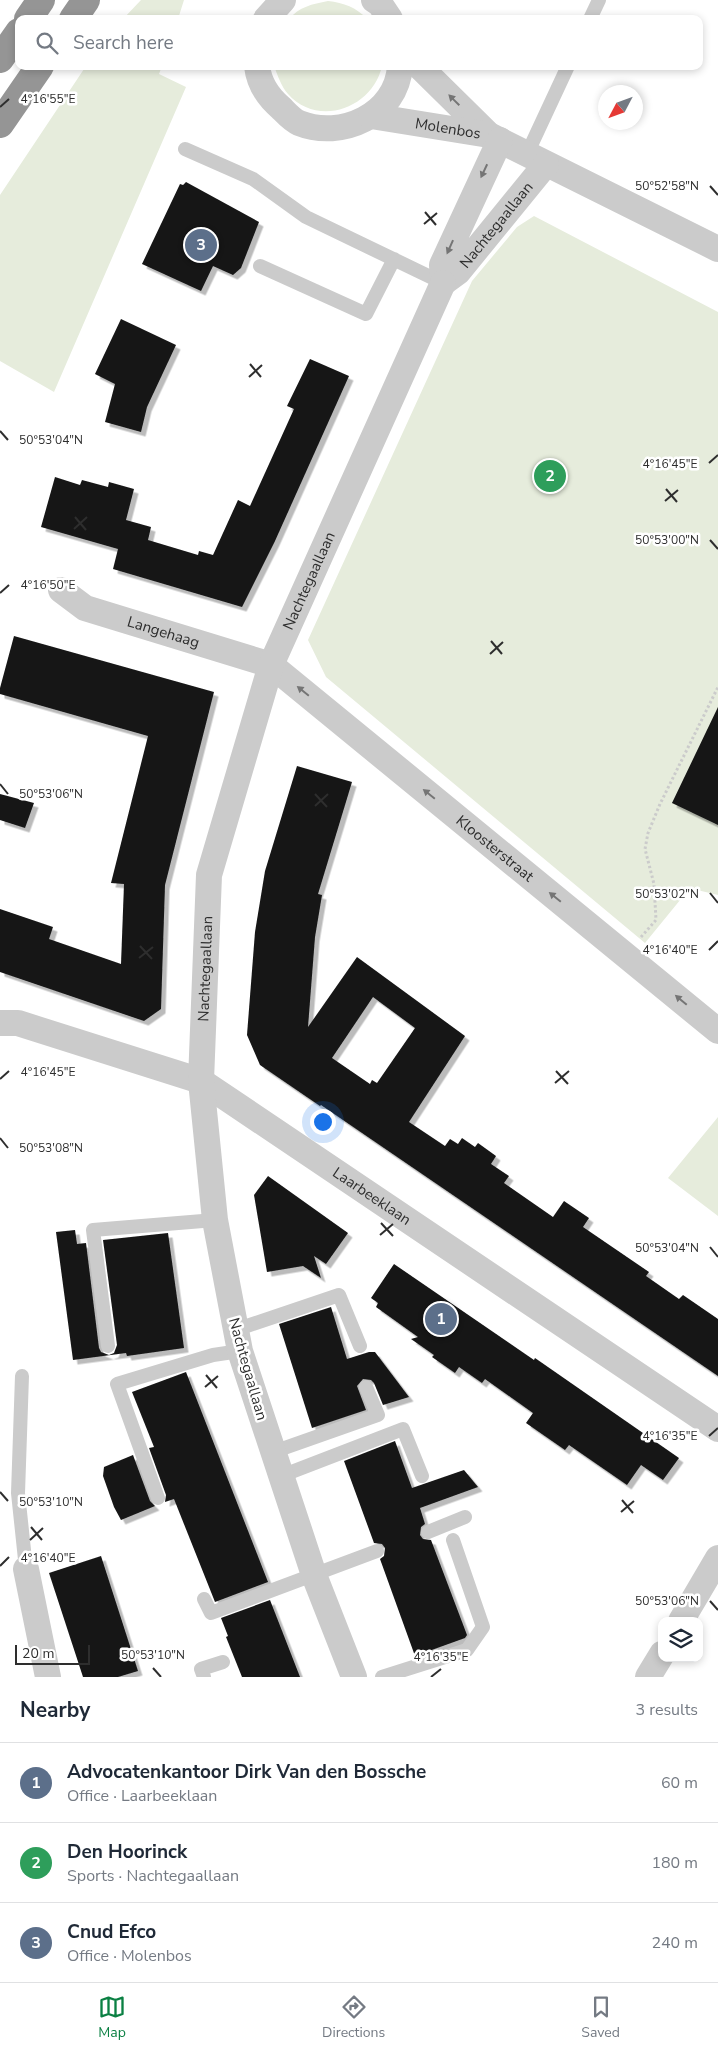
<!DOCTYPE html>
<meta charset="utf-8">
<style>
:root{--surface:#fff;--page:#f6f6f7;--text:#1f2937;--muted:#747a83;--line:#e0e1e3;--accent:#0b8043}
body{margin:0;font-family:"Nunito Sans",sans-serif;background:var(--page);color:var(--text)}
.controls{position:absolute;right:15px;bottom:15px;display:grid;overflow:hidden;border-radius:10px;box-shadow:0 2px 8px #0003}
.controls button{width:45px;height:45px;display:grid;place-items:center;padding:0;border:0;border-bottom:1px solid var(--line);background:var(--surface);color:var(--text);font:25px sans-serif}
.compass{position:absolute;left:598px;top:85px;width:45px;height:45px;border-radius:50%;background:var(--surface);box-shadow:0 2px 8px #0003;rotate:229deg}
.scale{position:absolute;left:15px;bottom:12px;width:75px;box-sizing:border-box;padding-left:5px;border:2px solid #2e2e2e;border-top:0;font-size:14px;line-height:18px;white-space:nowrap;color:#2e2e2e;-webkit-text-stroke:4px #fff;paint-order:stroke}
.you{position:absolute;left:322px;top:1121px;width:18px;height:18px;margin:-12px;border:4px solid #fff;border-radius:50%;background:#1a73e8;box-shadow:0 0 0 8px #1a73e833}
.badge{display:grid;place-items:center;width:32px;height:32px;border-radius:50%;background:var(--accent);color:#fff;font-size:16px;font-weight:700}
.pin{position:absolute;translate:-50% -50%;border:2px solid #fff;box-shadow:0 1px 5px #0006}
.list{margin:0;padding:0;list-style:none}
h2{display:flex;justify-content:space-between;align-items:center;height:65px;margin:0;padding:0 20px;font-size:21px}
h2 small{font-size:16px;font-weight:400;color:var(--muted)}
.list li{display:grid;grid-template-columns:32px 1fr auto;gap:15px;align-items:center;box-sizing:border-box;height:80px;padding:0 20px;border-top:1px solid var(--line)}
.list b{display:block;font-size:19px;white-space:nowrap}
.list p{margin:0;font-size:16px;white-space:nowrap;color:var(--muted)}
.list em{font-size:16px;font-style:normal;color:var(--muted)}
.icon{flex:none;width:28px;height:28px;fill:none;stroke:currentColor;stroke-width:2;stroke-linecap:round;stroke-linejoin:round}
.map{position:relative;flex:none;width:718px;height:1677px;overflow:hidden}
.search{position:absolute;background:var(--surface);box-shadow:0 2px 8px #0003;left:15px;right:15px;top:15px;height:55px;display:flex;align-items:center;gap:12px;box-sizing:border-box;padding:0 18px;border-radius:10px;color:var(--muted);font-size:19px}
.sheet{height:305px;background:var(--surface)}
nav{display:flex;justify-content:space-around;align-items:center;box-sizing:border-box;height:70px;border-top:1px solid var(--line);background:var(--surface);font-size:14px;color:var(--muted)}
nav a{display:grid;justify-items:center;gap:2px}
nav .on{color:var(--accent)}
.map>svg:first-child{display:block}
</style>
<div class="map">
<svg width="718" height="1677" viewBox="0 0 718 1677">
<defs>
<filter id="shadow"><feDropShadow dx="4.5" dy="4.5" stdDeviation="0" flood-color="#0004"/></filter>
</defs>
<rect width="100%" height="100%" fill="#fff"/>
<path fill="#e6ecdc" d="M141,0H184L178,19H123Z
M328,1C344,3 356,7 367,19H289C299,7 312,4 328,1Z
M86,66H162L159,74L186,87L54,392L0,361V195Z
M274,66H382C373,108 318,128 288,94C281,86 278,76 274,66Z
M534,216L718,312V895L693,889L685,894L645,943L326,677L308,640L472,281L517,227Z
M718,1117V1216L668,1178Z"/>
<path fill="#151515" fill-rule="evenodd" filter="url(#shadow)" d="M186,182L259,222L241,268L233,275L213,266L201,291L142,264L180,184L183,185Z
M121,319L176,345L147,407L141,432L105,422L115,384L95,374Z
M310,359L349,376L275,541L242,607L113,569L118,549L41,527L55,477L80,485L82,480L108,487L109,482L134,489L126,520L151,527L148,540L198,555L199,551L213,555L238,500L250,506L294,409L287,406Z
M14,636L214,692L165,885L161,1009L144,1021L0,972V909L53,927L49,939L121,964L124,884L111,883L148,736L0,694V688Z
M718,707V825L672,803Z
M297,766L352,782L318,894L322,895L315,937L308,1027L357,957L465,1036L409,1122L445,1146L450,1139L458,1144L462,1138L475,1147L478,1143L496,1156L491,1164L509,1176L504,1183L553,1217L564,1201L589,1218L583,1227L649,1272L646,1276L679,1299L683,1295L718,1319V1376L321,1105L320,1106L260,1065L247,1035L255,932L265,871ZM373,997L415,1028L377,1083L372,1080L370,1084L332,1058Z
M0,794L34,803L25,828L0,820Z
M268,1176L348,1233L326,1264L314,1256L321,1278L303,1266L267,1272L254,1195Z
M75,1230L77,1244L86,1243L99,1348L101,1352L109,1355L114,1353L117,1345L103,1240L168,1233L184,1348L127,1356L126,1353L73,1360L56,1232Z
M394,1264L534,1360L535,1358L679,1458L663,1480L641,1465L627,1485L569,1445L565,1450L526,1423L533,1413L485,1379L482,1383L459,1367L455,1373L432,1357L434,1355L411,1339L418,1337L376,1307L378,1303L371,1298Z
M331,1307L347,1359L369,1352H375L409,1397L383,1405L374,1383L371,1380L363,1379L357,1386L366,1410L312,1428L279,1324Z
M186,1372L268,1582L215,1602L174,1499L165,1502L166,1495L149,1448L154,1447L132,1392Z
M395,1441L412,1488L464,1470L478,1487L420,1508L425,1524L421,1527L420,1535L423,1539L431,1540L467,1635L465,1638L415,1656L380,1559L384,1556L385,1548L382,1544L374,1543L344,1461Z
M133,1455L150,1501L155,1506L121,1520L114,1507L103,1476L104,1467Z
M101,1556L138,1671L118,1677H83L49,1573Z
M270,1600L300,1677H242L226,1637L228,1636L221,1618Z"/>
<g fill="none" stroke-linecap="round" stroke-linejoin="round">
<path stroke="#cbcbcb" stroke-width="3" stroke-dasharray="2.5 2.5" stroke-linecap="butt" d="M641,937L656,920L654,884L645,849L648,833L660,804L718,687"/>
<path stroke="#cbcbcb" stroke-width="14" d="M590,19L599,0
M185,149L253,179L306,217L443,283
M527,154L568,66
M260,266L366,314L394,259
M235,1330L339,1295L360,1346
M108,1346L93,1230L215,1220
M22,1376L18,1493L26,1569
M273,1452L378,1415L366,1387
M281,1476L403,1429L422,1476
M158,1498L117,1384L213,1355L240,1351
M428,1532L465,1517
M204,1599L211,1613L377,1551
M204,1677L201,1669L223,1662
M382,1677L467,1650L483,1627L453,1540"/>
<g stroke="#cbcbcb" stroke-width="26">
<path d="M374,0L380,4L390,19"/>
<path d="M266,19L283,0"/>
<path d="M257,66C259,84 268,97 281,108C286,113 292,120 299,123C341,140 397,115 400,66"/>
<path d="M419,66L489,135L718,249"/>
<path id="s1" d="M371,116L489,135"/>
<path id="s2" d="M500,140L442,265L443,283L458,272L546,164"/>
<path id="s3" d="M61,590L85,608L271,665L718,1031"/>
<path id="s4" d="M0,1023H18L201,1081L718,1429"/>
<path d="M26,1569L48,1677"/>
<path d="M681,1621L718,1558"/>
<path id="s5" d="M354,1677L314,1575L240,1351L215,1220L201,1081L209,875L271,665L443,283"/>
<path d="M648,1677L662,1654"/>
</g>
<path stroke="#959595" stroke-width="28" d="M28,19L41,0
M73,19L86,0
M0,59L19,32
M0,124L40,66"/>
</g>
<defs><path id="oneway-solid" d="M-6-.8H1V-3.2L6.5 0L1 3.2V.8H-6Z" transform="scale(1.25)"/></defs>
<g fill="#757575">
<use href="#oneway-solid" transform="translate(454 100) rotate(-135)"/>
<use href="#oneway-solid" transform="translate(484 171) rotate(115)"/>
<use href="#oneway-solid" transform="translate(450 247) rotate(114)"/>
<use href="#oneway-solid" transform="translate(303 691) rotate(-141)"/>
<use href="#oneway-solid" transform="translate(429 794) rotate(-141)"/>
<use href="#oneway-solid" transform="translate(555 897) rotate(-141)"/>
<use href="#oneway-solid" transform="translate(681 1000) rotate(-140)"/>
</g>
<path fill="none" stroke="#2e2e2e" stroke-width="2" d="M0,107L9,99M710,186L718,195M425,212L436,225M424,224L437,213M250,364L261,377M249,377L262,365M0,431L8,440M709,463L718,455M666,489L677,502M665,501L678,490M75,517L86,530M74,529L87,517M710,540L718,549M0,593L9,585M491,641L502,654M490,654L503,642M0,784L8,794M315,794L327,807M315,806L328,794M710,893L718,903M140,946L152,959M709,950L718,941M139,958L153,947M556,1071L568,1084M0,1079L9,1071M555,1083L569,1071M0,1138L8,1148M381,1223L393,1236M380,1235L393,1224M710,1247L718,1257M206,1375L217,1388M205,1387L218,1376M709,1436L718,1428M0,1492L8,1501M622,1500L633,1513M621,1512L634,1501M31,1527L42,1540M30,1540L43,1528M0,1566L9,1557M710,1601L718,1610M153,1668L161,1677M431,1677L441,1669"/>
<g text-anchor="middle" stroke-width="5" stroke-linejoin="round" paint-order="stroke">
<g font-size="15" fill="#2e2e2e" stroke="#fff">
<text dy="5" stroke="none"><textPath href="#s1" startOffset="78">Molenbos</textPath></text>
<text dy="5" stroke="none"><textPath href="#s2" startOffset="235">Nachtegaallaan</textPath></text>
<text dy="5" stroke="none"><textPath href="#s5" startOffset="1136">Nachtegaallaan</textPath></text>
<text dy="5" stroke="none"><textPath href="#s3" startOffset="112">Langehaag</textPath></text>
<text dy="5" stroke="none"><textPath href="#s3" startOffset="514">Kloosterstraat</textPath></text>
<text dy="5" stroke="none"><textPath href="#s5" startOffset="731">Nachtegaallaan</textPath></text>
<text dy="5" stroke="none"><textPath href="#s4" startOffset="416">Laarbeeklaan</textPath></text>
<text transform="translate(248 1369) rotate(74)" y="5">Nachtegaallaan</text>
</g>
</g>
<g font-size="12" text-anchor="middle" fill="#2e2e2e" stroke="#fff" stroke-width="5" stroke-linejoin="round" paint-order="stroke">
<text x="48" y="103">4°16'55"E</text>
<text x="667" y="190">50°52'58"N</text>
<text x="51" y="444">50°53'04"N</text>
<text x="670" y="468">4°16'45"E</text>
<text x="667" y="544">50°53'00"N</text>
<text x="48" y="589">4°16'50"E</text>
<text x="51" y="798">50°53'06"N</text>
<text x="667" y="898">50°53'02"N</text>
<text x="670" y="954">4°16'40"E</text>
<text x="48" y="1076">4°16'45"E</text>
<text x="51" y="1152">50°53'08"N</text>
<text x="667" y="1252">50°53'04"N</text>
<text x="670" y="1440">4°16'35"E</text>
<text x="51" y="1506">50°53'10"N</text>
<text x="48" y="1562">4°16'40"E</text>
<text x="667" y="1605">50°53'06"N</text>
<text x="153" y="1659">50°53'10"N</text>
<text x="441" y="1661">4°16'35"E</text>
</g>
</svg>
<div class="controls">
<button><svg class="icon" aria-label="layers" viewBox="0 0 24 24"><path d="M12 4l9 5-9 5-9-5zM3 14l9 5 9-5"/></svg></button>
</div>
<svg class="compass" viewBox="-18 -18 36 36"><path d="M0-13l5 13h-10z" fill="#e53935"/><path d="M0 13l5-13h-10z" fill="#747a83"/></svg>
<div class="scale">20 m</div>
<div class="you"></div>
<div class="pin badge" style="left:441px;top:1319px;background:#5c6f8a">1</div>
<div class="pin badge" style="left:550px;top:476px;background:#2e9e5b">2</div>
<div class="pin badge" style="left:201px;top:245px;background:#5c6f8a">3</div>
<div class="search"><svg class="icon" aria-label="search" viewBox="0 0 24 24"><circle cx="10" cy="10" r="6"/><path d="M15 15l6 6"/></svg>Search here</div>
</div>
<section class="sheet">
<h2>Nearby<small>3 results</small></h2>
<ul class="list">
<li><span class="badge" style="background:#5c6f8a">1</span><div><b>Advocatenkantoor Dirk Van den Bossche</b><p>Office · Laarbeeklaan</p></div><em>60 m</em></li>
<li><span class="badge" style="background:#2e9e5b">2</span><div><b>Den Hoorinck</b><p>Sports · Nachtegaallaan</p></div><em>180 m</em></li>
<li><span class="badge" style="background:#5c6f8a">3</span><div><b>Cnud Efco</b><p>Office · Molenbos</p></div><em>240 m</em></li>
</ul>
</section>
<nav>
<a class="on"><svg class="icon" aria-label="map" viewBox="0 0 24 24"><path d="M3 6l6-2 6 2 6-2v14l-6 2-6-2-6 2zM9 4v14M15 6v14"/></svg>Map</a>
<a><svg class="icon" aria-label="directions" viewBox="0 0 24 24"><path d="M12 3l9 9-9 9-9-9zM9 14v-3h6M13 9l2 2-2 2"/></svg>Directions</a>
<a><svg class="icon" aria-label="saved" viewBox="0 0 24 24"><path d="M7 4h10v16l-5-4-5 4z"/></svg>Saved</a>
</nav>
